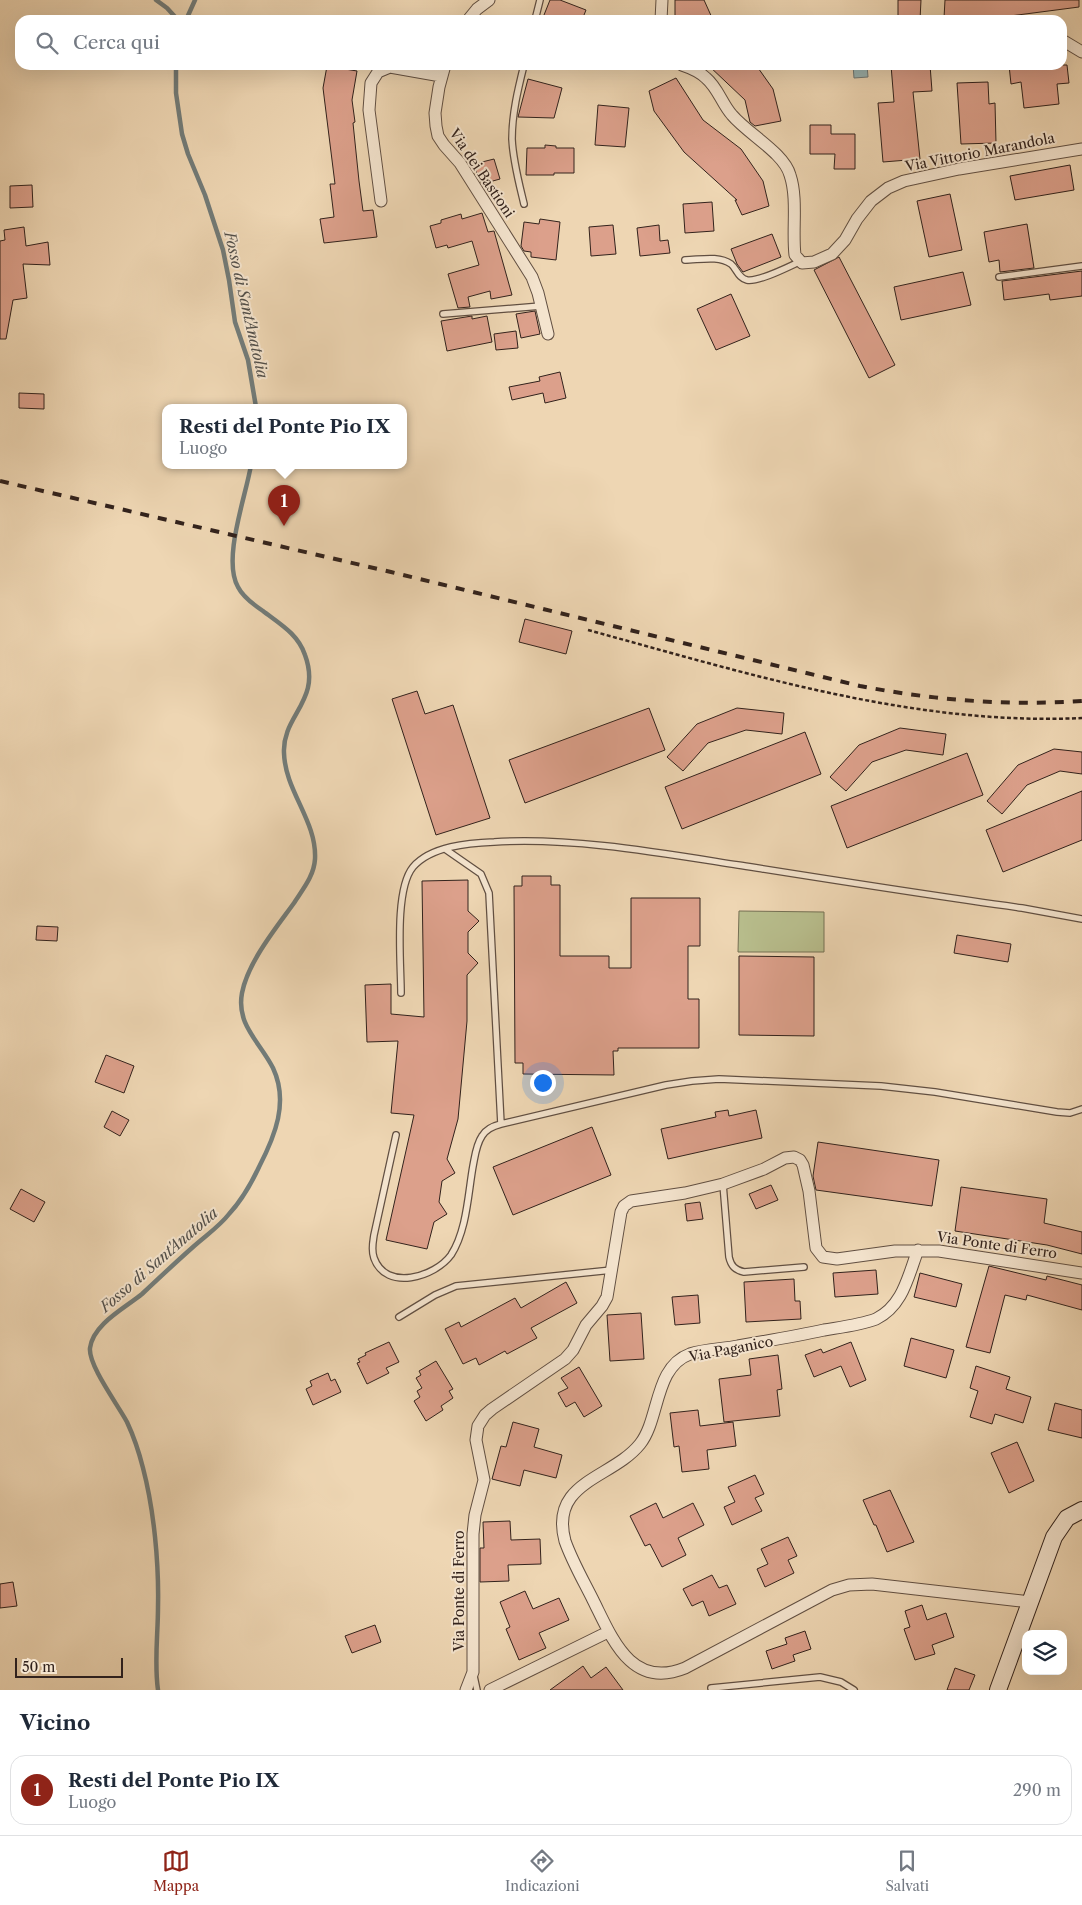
<!DOCTYPE html>
<html lang="it">
<style>
:root{--surface:#fff;--page:#f6f6f7;--text:#1f2937;--muted:#747a83;--line:#e0e1e3;--accent:#8f2418}
body{margin:0;font-family:"Libre Caslon Text",serif;background:var(--page);color:var(--text)}
.controls{position:absolute;right:15px;bottom:15px;display:grid;overflow:hidden;border-radius:10px;box-shadow:0 5px 20px #0002}
.controls button{width:45px;height:45px;display:grid;place-items:center;padding:0;border:0;border-bottom:1px solid var(--line);background:var(--surface);color:var(--text);font:25px sans-serif}
.scale{position:absolute;left:15px;bottom:12px;width:108px;box-sizing:border-box;padding-left:5px;border:2px solid #32221c;border-top:0;font-size:14px;line-height:18px;white-space:nowrap;color:#32221c;-webkit-text-stroke:4px #f4e4ce;paint-order:stroke}
.you{position:absolute;left:542px;top:1082px;width:18px;height:18px;margin:-12px;border:4px solid #fff;border-radius:50%;background:#1a73e8;box-shadow:0 0 0 8px #1a73e833}
.badge{display:grid;place-items:center;width:32px;height:32px;border-radius:50%;background:var(--accent);color:#fff;font-size:16px;font-weight:700}
.pin{position:absolute;translate:-50% -41px;filter:drop-shadow(0 1px 2px #0008)}
.pin::after{content:'';position:absolute;top:26px;width:18px;height:15px;background:inherit;clip-path:polygon(0 0,100% 0,50% 100%)}
.popup{position:absolute;left:162px;top:404px;width:245px;height:65px;box-sizing:border-box;display:grid;place-content:center;border-radius:10px;background:var(--surface);filter:drop-shadow(0 1px 4px #0005);font-size:16px;white-space:nowrap;color:var(--muted)}
.popup b{font-size:19px;color:var(--text)}
.popup::after{content:'';position:absolute;left:50%;top:100%;margin-left:-10px;border:10px solid transparent;border-top-color:var(--surface)}
.list{margin:0;padding:0;list-style:none}
h2{display:flex;justify-content:space-between;align-items:center;height:65px;margin:0;padding:0 20px;font-size:21px}
h2 small{font-size:16px;font-weight:400;color:var(--muted)}
.list li{display:grid;grid-template-columns:32px 1fr auto;gap:15px;align-items:center;box-sizing:border-box;height:70px;margin:0 10px 10px;padding:0 10px;border:1px solid var(--line);border-radius:15px}
.list b{display:block;font-size:19px;white-space:nowrap}
.list p{margin:0;font-size:16px;white-space:nowrap;color:var(--muted)}
.list em{font-size:16px;font-style:normal;color:var(--muted)}
.icon{flex:none;width:28px;height:28px;fill:none;stroke:currentColor;stroke-width:2;stroke-linecap:round;stroke-linejoin:round}
.map{position:relative;flex:none;width:1082px;height:1690px;overflow:hidden}
.search{position:absolute;background:var(--surface);box-shadow:0 5px 20px #0002;left:15px;right:15px;top:15px;height:55px;display:flex;align-items:center;gap:12px;box-sizing:border-box;padding:0 18px;border-radius:15px;color:var(--muted);font-size:19px}
.sheet{height:145px;background:var(--surface)}
nav{display:flex;justify-content:space-around;align-items:center;box-sizing:border-box;height:70px;border-top:1px solid var(--line);background:var(--surface);font-size:14px;color:var(--muted)}
nav a{display:grid;justify-items:center;gap:2px}
nav .on{color:var(--accent)}
.map>svg:first-child{display:block}
</style>
<div class="map">
<svg width="1082" height="1690" viewBox="0 0 1082 1690">
<rect width="100%" height="100%" fill="#eed6b3"/>
<filter id="stains"><feTurbulence type="fractalNoise" baseFrequency=".004" numOctaves="4"/><feColorMatrix values="0 0 0 0 .2 0 0 0 0 .09 0 0 0 0 .02 0 0 0 .5 -.17"/></filter>
<radialGradient id="worn" r=".72"><stop offset=".6" stop-color="#630" stop-opacity="0"/><stop offset="1" stop-color="#630" stop-opacity=".3"/></radialGradient>
<path fill="#b8be8d" stroke="#757054" d="M739,911L824,912V952H738Z"/>
<path fill="#9cb7b5" stroke="#727b78" d="M853,65H867L868,77L854,78Z"/>
<g fill="none" stroke-linecap="round" stroke-linejoin="round">
<path stroke="#727b78" stroke-width="4.5" d="M156,0L167,8L178,20
M186,20L195,0
M176,65V93L182,134L188,154L205,195L223,250L229,280L235,322L248,360L256,407
M158,1690C154,1662 158,1635 158,1607C159,1563 154,1510 143,1468C139,1452 134,1437 127,1422C118,1405 88,1365 90,1348C93,1324 125,1308 142,1294C159,1278 176,1262 193,1247C205,1236 219,1227 229,1214C242,1200 251,1184 259,1167C275,1136 289,1102 273,1068C260,1042 236,1025 242,993C248,962 276,928 294,903C303,889 314,876 315,859C317,821 285,791 284,753C282,715 322,701 305,655C298,634 280,624 263,611C254,605 243,597 238,587C222,559 246,496 251,465"/>
</g>
<path fill="#dca08b" stroke="#32221c" d="M550,0H560L586,10L582,20H542Z
M675,0H704L713,20H675Z
M898,0H921L920,20L898,19Z
M945,0H1079V7L1010,16V18L972,20L944,18Z
M708,65H756L773,89L781,121L755,126L750,122L745,100Z
M891,65H930L932,91L913,92L920,159L883,162L878,103L894,102Z
M1009,65H1067L1069,83L1057,84L1059,104L1024,108L1021,82L1011,84Z
M327,66L357,71L352,100L355,122L353,123L359,181L363,211L373,210L377,237L324,243L320,219L334,217L330,184H335L323,88Z
M676,78L703,120L741,149L763,181L769,206L742,215L735,200H737L684,152L654,111L649,91Z
M528,79L562,88L554,118L518,117Z
M988,82L989,104L995,103L996,143L961,144L957,83Z
M598,105L629,108L625,147L595,145Z
M810,125H831V134H855V169H834L835,154H810Z
M545,145L556,146V148H574V173H554V175H526L527,148H545Z
M494,159L500,179L482,184L478,177L474,164Z
M1070,165L1074,190L1015,200L1010,176Z
M32,185L33,207L10,208V186Z
M950,194L962,250L929,257L917,201Z
M712,202L714,231L685,233L683,204Z
M482,213L488,232L494,231L512,295L491,299L490,291L468,297L470,307L458,308L448,274L479,265L472,241L448,248L447,245L436,248L430,226L441,223V220L461,214L462,219Z
M540,219L560,222L556,260L531,257V252L524,251L521,246L524,222L539,224Z
M1027,224L1034,268L1000,272L999,260L989,262L984,232Z
M613,225L616,254L591,256L589,227Z
M659,225L660,241L668,240L670,253L640,256L637,228Z
M24,227L26,246L48,242L50,265L23,264L27,298L13,300L6,339H0V241L5,240L4,230Z
M772,234L781,257L743,272L737,264L731,249Z
M839,257L895,365L869,378L814,270Z
M1082,271V296L1050,300L1049,294L1004,300L1002,281Z
M963,272L971,305L901,320L894,287Z
M731,294L750,336L716,350L697,309Z
M535,311L540,334L521,338L516,314Z
M472,316V319L487,316L492,342L447,351L441,321Z
M516,331L518,348L496,350L494,334Z
M560,372L566,398L545,403L543,393L512,400L509,387L540,381L539,377Z
M19,393L44,394V409L19,408Z
M525,619L572,631L566,654L519,642Z
M417,691L425,714L453,705L490,818L436,835L392,699Z
M649,708L665,750L525,803L509,760Z
M737,708L784,713L782,734L746,730L708,743L683,771L667,757L697,724Z
M900,728L946,734L943,755L906,750L872,762L846,791L830,777L859,745Z
M805,732L821,774L682,829L665,787Z
M1054,749L1082,752V774L1060,771L1027,785L1002,814L987,801L1018,765Z
M967,753L983,795L847,848L831,806Z
M1082,791V840L1003,872L986,830Z
M522,876H551V885H560V956H609V968H631V898H700V946H688V999H699V1048H618V1051H613L614,1075L523,1074V1063H515L514,886H522Z
M468,880V911L479,921L468,932V953L478,963L467,975V1021L458,1119L447,1159L455,1173L442,1181L439,1202L447,1214L434,1222L427,1249L386,1240L414,1115L391,1113L398,1041L367,1042L365,985L391,984V1014L424,1017L422,881Z
M37,926L58,927L57,941L36,940Z
M957,935L1011,944L1008,962L954,953Z
M739,956L814,957V1036L739,1035Z
M106,1055L134,1066L124,1093L95,1082Z
M728,1110L729,1116L756,1110L762,1138L668,1159L661,1129L716,1117L715,1112Z
M112,1111L129,1120L120,1136L104,1127Z
M592,1127L611,1175L513,1215L493,1167Z
M818,1142L939,1160L932,1206L816,1190L813,1176Z
M771,1185L778,1200L756,1209L749,1194Z
M961,1187L1047,1199L1044,1223L1082,1232V1254L1047,1245L955,1231Z
M21,1189L45,1202L34,1222L10,1209Z
M700,1202L703,1219L687,1221L685,1204Z
M989,1266L1046,1280L1047,1276L1082,1285V1310L1027,1295L1026,1300L1005,1295L990,1353L966,1347Z
M876,1270L878,1294L835,1297L833,1273Z
M920,1273L962,1284L956,1307L914,1297Z
M794,1279L795,1301H800L801,1319L746,1322L744,1282Z
M566,1282L577,1303L531,1328L537,1338L507,1354L505,1351L479,1365L476,1358L463,1364L445,1329L459,1322L461,1327L515,1298L521,1308Z
M698,1295L700,1323L675,1325L672,1297Z
M641,1313L644,1359L610,1361L607,1315Z
M911,1338L954,1350L946,1378L904,1366Z
M389,1342L399,1362L386,1368L389,1373L367,1384L357,1363L360,1362L358,1359L366,1355L365,1353Z
M851,1342L866,1380L850,1387L841,1366L814,1377L805,1355L821,1349L823,1353Z
M778,1355L782,1389L777,1390L780,1416L724,1422L719,1379L751,1375L749,1359Z
M436,1361L453,1389L449,1391L453,1398L441,1406L443,1410L426,1421L414,1401L420,1397L417,1391L422,1388L416,1378L421,1375L419,1371Z
M976,1366L1010,1377L1006,1389L1031,1397L1023,1423L995,1414L992,1424L970,1417L978,1391L970,1388Z
M579,1367L602,1406L584,1417L575,1402L566,1407L558,1393L568,1388L561,1378Z
M328,1373L331,1381L335,1379L341,1392L313,1405L306,1389L312,1386L310,1381Z
M1055,1403L1082,1410V1438L1048,1430Z
M698,1410L700,1426L733,1422L736,1446L707,1450L709,1469L682,1472L679,1446L674,1447L670,1413Z
M513,1422L539,1429L534,1447L562,1455L556,1478L524,1470L520,1486L492,1479L501,1446L506,1447Z
M1017,1442L1034,1481L1009,1493L991,1453Z
M755,1475L764,1494L755,1498L762,1511L732,1525L724,1507L735,1502L728,1487Z
M890,1490L914,1542L887,1552L876,1525H874L863,1500Z
M656,1503L663,1518L693,1503L704,1525L678,1538L686,1555L662,1567L650,1544L645,1546L630,1516Z
M510,1521L511,1540L540,1539L541,1564L508,1565L509,1581L480,1582V1548H484L483,1522Z
M788,1537L797,1556L788,1560L794,1573L765,1587L757,1569L768,1564L761,1549Z
M712,1575L719,1588L727,1585L736,1604L709,1616L703,1601L692,1606L683,1589Z
M13,1582L17,1606L0,1608V1584Z
M525,1591L533,1609L559,1598L569,1620L539,1633L546,1648L519,1660L506,1629L510,1627L500,1602Z
M922,1605L927,1620L946,1613L954,1637L932,1645L935,1654L915,1660L904,1629L910,1627L905,1611Z
M375,1625L381,1642L352,1653L345,1636Z
M805,1631L811,1649L793,1655L795,1661L772,1669L766,1651L787,1644L785,1638Z
M583,1666L591,1678L606,1667L623,1690H550Z
M955,1668L975,1675L969,1690H947Z"/>
<g fill="none" stroke-linecap="round" stroke-linejoin="round">
<g stroke="#614f42" stroke-width="8">
<path id="lane" d="M535,20L540,0
M524,204C519,183 513,161 512,139C512,114 518,89 524,65
M685,260C699,260 718,255 731,264C737,269 738,278 747,280C759,282 788,267 799,262
M999,277L1082,266
M443,314L541,306
M401,993C401,963 394,890 413,867C431,846 469,843 494,842C572,837 661,853 738,865C833,880 927,895 1022,908L1082,919
M501,1124L666,1085L692,1081L719,1079L881,1086L935,1092L1057,1112L1070,1113L1082,1109
M396,1135L374,1235C373,1242 371,1250 374,1258C386,1292 435,1277 451,1255C467,1230 468,1194 473,1166C475,1156 476,1145 482,1136C486,1129 493,1126 501,1124L489,893L481,874L445,849
M723,1184L729,1257C731,1266 735,1270 744,1272L804,1267
M399,1317L435,1295L456,1286L612,1270
M474,1676L477,1690
M711,1688L820,1677L841,1682L854,1690"/>
</g>
<g stroke="#614f42" stroke-width="13">
<path id="street" d="M468,20L477,9L489,0
M661,20L662,0
M1062,40L1082,52
M445,65L439,87L435,113L436,126L438,136L444,145L460,163L532,277L538,293L548,334
M682,65C691,68 699,71 706,78C718,88 722,104 732,115C748,134 784,153 790,175C798,199 792,230 795,255L802,263L814,262L832,254L845,240L857,219L871,201L888,188L904,181L959,169L1082,149
M381,201L369,110L371,83L378,72L390,67L441,76
M918,1250C908,1276 903,1306 876,1319C860,1325 842,1327 824,1330C796,1336 767,1341 738,1346C723,1349 705,1349 690,1354C654,1367 660,1419 640,1444C612,1479 549,1481 565,1541C572,1561 583,1580 593,1600C612,1638 631,1690 685,1668L832,1590L849,1585L872,1584L1030,1602
M466,1690L473,1672V1534L475,1515L484,1480L476,1440L478,1426L485,1415L492,1409L565,1359L573,1350L586,1325L602,1306L607,1297L621,1212L624,1206L631,1201L685,1193L723,1184L764,1169L785,1158L794,1157L800,1160L803,1165L809,1191L816,1248L823,1257L837,1259L895,1251H939L1082,1273
M490,1690L608,1632"/>
</g>
<g stroke="#32221c" stroke-width="18">
<path id="secondary" d="M998,1690L1054,1537L1067,1518L1082,1510"/>
</g>
<path stroke="#32221c" stroke-width="2.5" stroke-dasharray="4 2.5" stroke-linecap="butt" d="M588,630C749,674 914,726 1082,718"/>
<use href="#lane" stroke="#f4e4ce" stroke-width="5.5"/>
<use href="#street" stroke="#f4e4ce" stroke-width="11"/>
<use href="#secondary" stroke="#f4e4ce" stroke-width="16"/>
<path stroke="#32221c" stroke-width="4" stroke-dasharray="9 9" stroke-linecap="butt" d="M0,481L391,572L860,686C933,700 1007,706 1082,701"/>
</g>
<g text-anchor="middle" stroke-width="4" stroke-linejoin="round" paint-order="stroke">
<g font-size="14" fill="#32221c" stroke="#f4e4ce">
<text transform="translate(980 152) rotate(-11)" y="5">Via Vittorio Marandola</text>
<text transform="translate(482 173) rotate(56)" y="5">Via dei Bastioni</text>
<text transform="translate(997 1245) rotate(8)" y="5">Via Ponte di Ferro</text>
<text transform="translate(731 1349) rotate(-11)" y="5">Via Paganico</text>
<text transform="translate(459 1591) rotate(-90)" y="5">Via Ponte di Ferro</text>
</g>
<g font-size="15" font-style="italic" fill="#524f4a" stroke="#f4e4ce">
<text transform="translate(246 305) rotate(77)" y="5">Fosso di Sant'Anatolia</text>
<text transform="translate(159 1260) rotate(-41)" y="5">Fosso di Sant'Anatolia</text>
</g>
</g>
<rect width="100%" height="100%" filter="url(#stains)"/>
<rect width="100%" height="100%" fill="url(#worn)"/>
</svg>
<div class="controls">
<button><svg class="icon" aria-label="layers" viewBox="0 0 24 24"><path d="M12 4l9 5-9 5-9-5zM3 14l9 5 9-5"/></svg></button>
</div>
<div class="scale">50 m</div>
<div class="you"></div>
<div class="pin badge" style="left:284px;top:526px">1</div>
<div class="popup"><b>Resti del Ponte Pio IX</b>Luogo</div>
<div class="search"><svg class="icon" aria-label="search" viewBox="0 0 24 24"><circle cx="10" cy="10" r="6"/><path d="M15 15l6 6"/></svg>Cerca qui</div>
</div>
<section class="sheet">
<h2>Vicino<small></small></h2>
<ul class="list">
<li><span class="badge">1</span><div><b>Resti del Ponte Pio IX</b><p>Luogo</p></div><em>290 m</em></li>
</ul>
</section>
<nav>
<a class="on"><svg class="icon" aria-label="map" viewBox="0 0 24 24"><path d="M3 6l6-2 6 2 6-2v14l-6 2-6-2-6 2zM9 4v14M15 6v14"/></svg>Mappa</a>
<a><svg class="icon" aria-label="directions" viewBox="0 0 24 24"><path d="M12 3l9 9-9 9-9-9zM9 14v-3h6M13 9l2 2-2 2"/></svg>Indicazioni</a>
<a><svg class="icon" aria-label="saved" viewBox="0 0 24 24"><path d="M7 4h10v16l-5-4-5 4z"/></svg>Salvati</a>
</nav>
